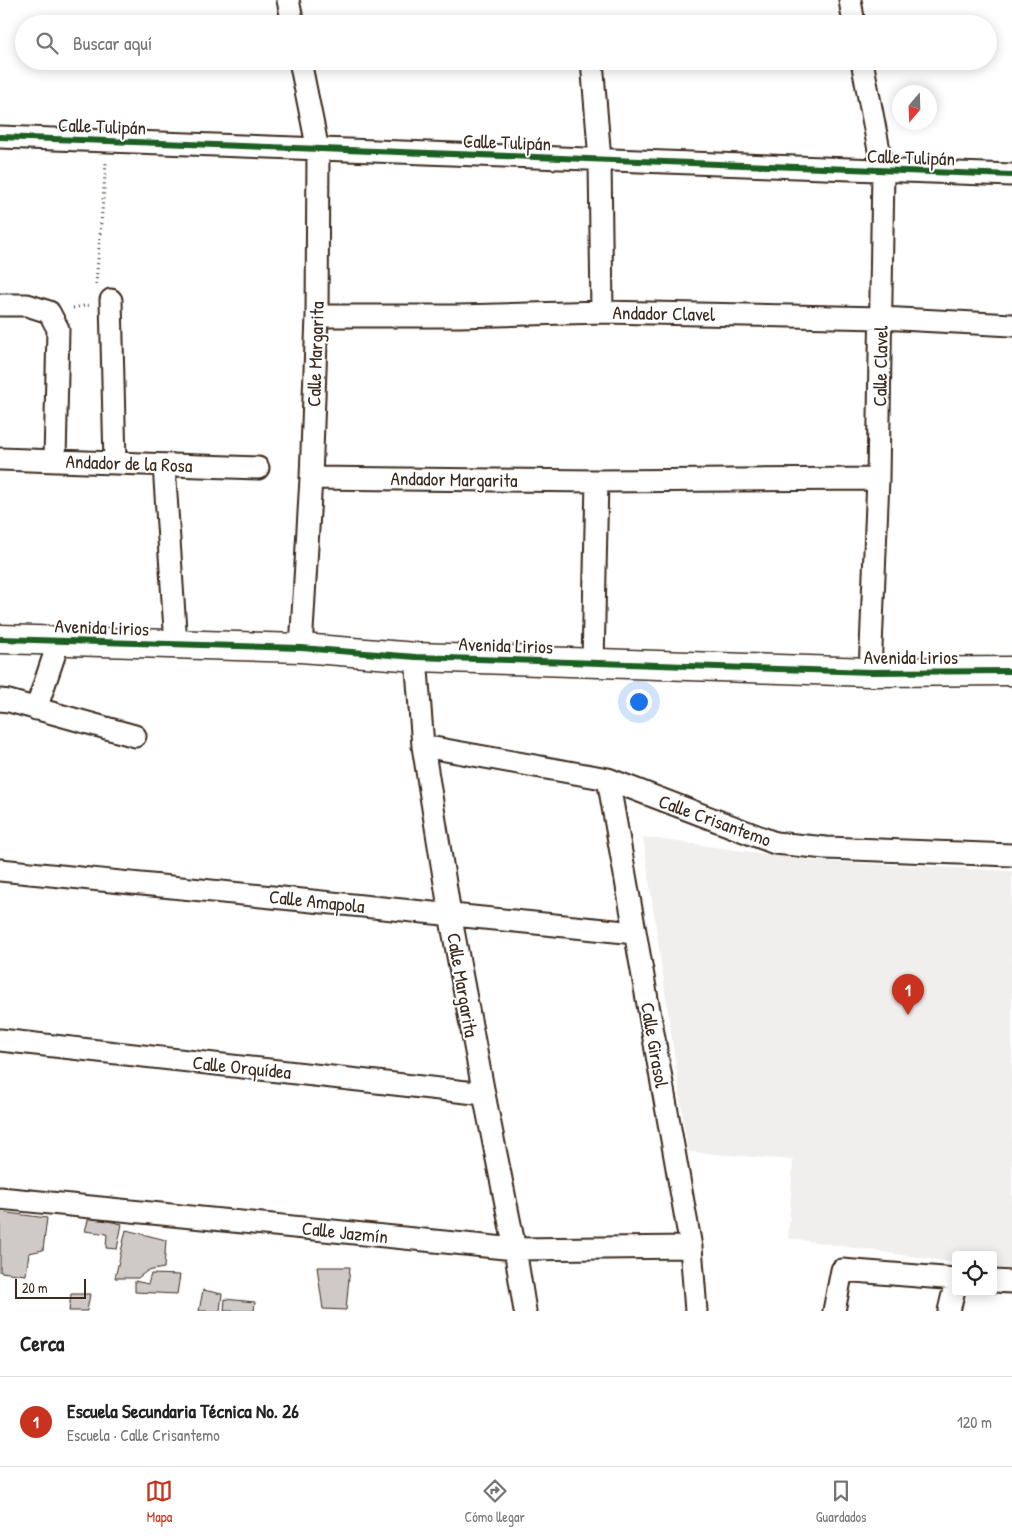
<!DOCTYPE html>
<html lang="es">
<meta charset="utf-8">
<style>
:root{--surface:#fff;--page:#f2f2f2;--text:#222;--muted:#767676;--line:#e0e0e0;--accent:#c8321e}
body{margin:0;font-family:"Patrick Hand",sans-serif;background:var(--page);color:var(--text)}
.controls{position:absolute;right:15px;bottom:15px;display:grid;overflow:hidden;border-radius:5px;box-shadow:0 2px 12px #0003}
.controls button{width:45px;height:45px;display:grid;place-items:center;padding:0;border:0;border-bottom:1px solid var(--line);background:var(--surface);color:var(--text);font:25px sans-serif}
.compass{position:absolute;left:892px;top:85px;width:45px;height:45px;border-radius:50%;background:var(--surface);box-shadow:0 2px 12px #0003;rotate:199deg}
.scale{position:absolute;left:15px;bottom:12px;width:71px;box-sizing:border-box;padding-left:5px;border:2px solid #3b2a1e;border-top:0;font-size:14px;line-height:18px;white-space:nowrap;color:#3b2a1e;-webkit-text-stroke:4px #fff;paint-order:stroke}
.you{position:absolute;left:638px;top:701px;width:18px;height:18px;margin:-12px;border:4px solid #fff;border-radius:50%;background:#1a73e8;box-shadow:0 0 0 8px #1a73e833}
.badge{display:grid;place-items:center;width:32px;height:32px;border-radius:50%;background:var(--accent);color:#fff;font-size:16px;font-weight:700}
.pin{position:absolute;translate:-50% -41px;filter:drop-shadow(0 1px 2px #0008)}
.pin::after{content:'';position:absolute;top:26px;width:18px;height:15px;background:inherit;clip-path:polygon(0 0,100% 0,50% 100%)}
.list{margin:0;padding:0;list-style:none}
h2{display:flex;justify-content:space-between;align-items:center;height:65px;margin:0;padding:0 20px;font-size:21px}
h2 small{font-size:16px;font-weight:400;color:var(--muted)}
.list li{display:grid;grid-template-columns:32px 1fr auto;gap:15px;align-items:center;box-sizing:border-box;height:90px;padding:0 20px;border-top:1px solid var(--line)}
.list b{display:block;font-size:19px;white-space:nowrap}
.list p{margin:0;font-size:16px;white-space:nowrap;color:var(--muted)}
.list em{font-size:16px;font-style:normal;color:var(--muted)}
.icon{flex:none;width:28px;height:28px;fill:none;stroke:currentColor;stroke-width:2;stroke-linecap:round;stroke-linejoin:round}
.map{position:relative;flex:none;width:1012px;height:1311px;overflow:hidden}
.search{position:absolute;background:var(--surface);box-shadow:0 2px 12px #0003;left:15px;right:15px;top:15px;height:55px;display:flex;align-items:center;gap:12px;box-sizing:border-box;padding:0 18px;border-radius:28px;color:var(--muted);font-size:19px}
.sheet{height:155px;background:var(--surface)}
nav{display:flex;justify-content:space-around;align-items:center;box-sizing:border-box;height:70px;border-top:1px solid var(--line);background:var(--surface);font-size:14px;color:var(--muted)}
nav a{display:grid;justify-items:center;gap:2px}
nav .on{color:var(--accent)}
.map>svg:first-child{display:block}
</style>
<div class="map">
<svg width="1012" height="1311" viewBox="0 0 1012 1311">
<rect width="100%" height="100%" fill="#fff"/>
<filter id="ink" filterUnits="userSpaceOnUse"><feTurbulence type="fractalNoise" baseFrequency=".02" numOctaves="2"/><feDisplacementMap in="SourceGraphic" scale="10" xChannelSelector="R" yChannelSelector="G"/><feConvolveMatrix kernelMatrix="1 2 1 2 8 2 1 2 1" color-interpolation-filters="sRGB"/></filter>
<g filter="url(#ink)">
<path fill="#f1efee" d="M643,837L815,861L1012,871V1272L993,1269V1255H956V1263L788,1238L793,1160L688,1152Z"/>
<path fill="#cfcac7" stroke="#3b2a1e" d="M0,1212L47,1218L43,1250L29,1253L26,1275L0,1272Z
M89,1217L122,1224L117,1249L106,1248L107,1234L85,1231Z
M126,1230L166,1240L164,1268L147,1271L138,1278H115Z
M317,1267H350L346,1310L323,1309Z
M151,1274L180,1275L177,1294L135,1292V1281L148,1284Z
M203,1290L222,1294L220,1311H199Z
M71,1294H90L87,1311H69Z
M225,1299L255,1302L254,1311H224Z"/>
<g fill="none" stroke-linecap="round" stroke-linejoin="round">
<g stroke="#3b2a1e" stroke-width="25">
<path id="street" d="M288,0L293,24
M850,0L854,24
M300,61L318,150L317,316L311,478L301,648
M592,61L600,160L602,312
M862,61L883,171L878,479L870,672
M0,137L1012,175
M111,300L115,463
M0,305H27L49,312L58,329L55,460
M317,316H460L602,312L881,318L1012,325
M0,459L258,468
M164,465L176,645
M311,478L597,481L878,479
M416,657L423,746L450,914L484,1094L515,1249L525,1311
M593,663L597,481
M0,700L9,701L135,736
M36,709L59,641
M423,746L608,779L775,843L826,848L1012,855
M608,779L691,1247L696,1311
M0,870L635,933
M0,1040L484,1094
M0,1198L515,1249L691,1247
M993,1281L1012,1282
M834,1311L842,1270L956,1279
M949,1311L956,1281"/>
</g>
<g stroke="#3b2a1e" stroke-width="31">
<path id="secondary" d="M0,639L301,648L416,657L870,672L1012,671"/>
</g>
<path stroke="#3b2a1e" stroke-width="3" stroke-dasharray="1 4" stroke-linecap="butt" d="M96,284L106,163
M73,308L89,305"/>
<use href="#street" stroke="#fff" stroke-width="21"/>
<use href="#secondary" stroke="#fff" stroke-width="28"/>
<g stroke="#fff" stroke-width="9">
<path id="cycleway" d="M0,137L1012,175
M0,639L301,648L416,657L870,672L1012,671"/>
</g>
<use href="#cycleway" stroke="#1b5e20" stroke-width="6"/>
</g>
</g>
<g text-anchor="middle" stroke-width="4" stroke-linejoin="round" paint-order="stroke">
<g font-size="19" fill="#3b2a1e" stroke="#fff">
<text transform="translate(102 126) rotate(2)" y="7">Calle Tulipán</text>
<text transform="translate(507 142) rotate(2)" y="7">Calle Tulipán</text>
<text transform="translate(911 157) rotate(2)" y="7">Calle Tulipán</text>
<text transform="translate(664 313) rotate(1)" y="7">Andador Clavel</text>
<text transform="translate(315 354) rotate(-88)" y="7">Calle Margarita</text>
<text transform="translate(880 366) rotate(-89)" y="7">Calle Clavel</text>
<text transform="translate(129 463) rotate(2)" y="7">Andador de la Rosa</text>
<text transform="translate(454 479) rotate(1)" y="7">Andador Margarita</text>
<text transform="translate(102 627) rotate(2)" y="7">Avenida Lirios</text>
<text transform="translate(506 645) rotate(2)" y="7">Avenida Lirios</text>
<text x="911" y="664">Avenida Lirios</text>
<text transform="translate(715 820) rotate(20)" y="7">Calle Crisantemo</text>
<text transform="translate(317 901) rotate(6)" y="7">Calle Amapola</text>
<text transform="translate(463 985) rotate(80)" y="7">Calle Margarita</text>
<text transform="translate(655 1045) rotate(80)" y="7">Calle Girasol</text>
<text transform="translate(242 1067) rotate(6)" y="7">Calle Orquídea</text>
<text transform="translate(345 1232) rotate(6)" y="7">Calle Jazmín</text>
</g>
</g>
</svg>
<div class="controls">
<button><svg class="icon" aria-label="locate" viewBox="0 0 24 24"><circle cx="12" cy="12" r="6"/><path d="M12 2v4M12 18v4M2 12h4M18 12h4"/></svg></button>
</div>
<svg class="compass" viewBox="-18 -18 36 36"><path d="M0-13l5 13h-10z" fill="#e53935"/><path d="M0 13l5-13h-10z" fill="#767676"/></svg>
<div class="scale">20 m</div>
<div class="you"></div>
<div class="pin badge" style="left:908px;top:1015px">1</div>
<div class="search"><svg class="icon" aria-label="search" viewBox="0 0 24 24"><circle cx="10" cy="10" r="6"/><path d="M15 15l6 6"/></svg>Buscar aquí</div>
</div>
<section class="sheet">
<h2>Cerca<small></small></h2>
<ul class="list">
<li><span class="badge">1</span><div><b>Escuela Secundaria Técnica No. 26</b><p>Escuela · Calle Crisantemo</p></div><em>120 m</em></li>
</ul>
</section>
<nav>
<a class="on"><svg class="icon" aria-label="map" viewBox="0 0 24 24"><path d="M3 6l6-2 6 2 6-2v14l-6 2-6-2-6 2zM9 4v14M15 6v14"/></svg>Mapa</a>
<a><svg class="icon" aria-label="directions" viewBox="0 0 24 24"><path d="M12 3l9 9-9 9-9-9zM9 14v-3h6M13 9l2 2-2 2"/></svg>Cómo llegar</a>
<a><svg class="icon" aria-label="saved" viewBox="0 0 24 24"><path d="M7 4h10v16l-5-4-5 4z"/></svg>Guardados</a>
</nav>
